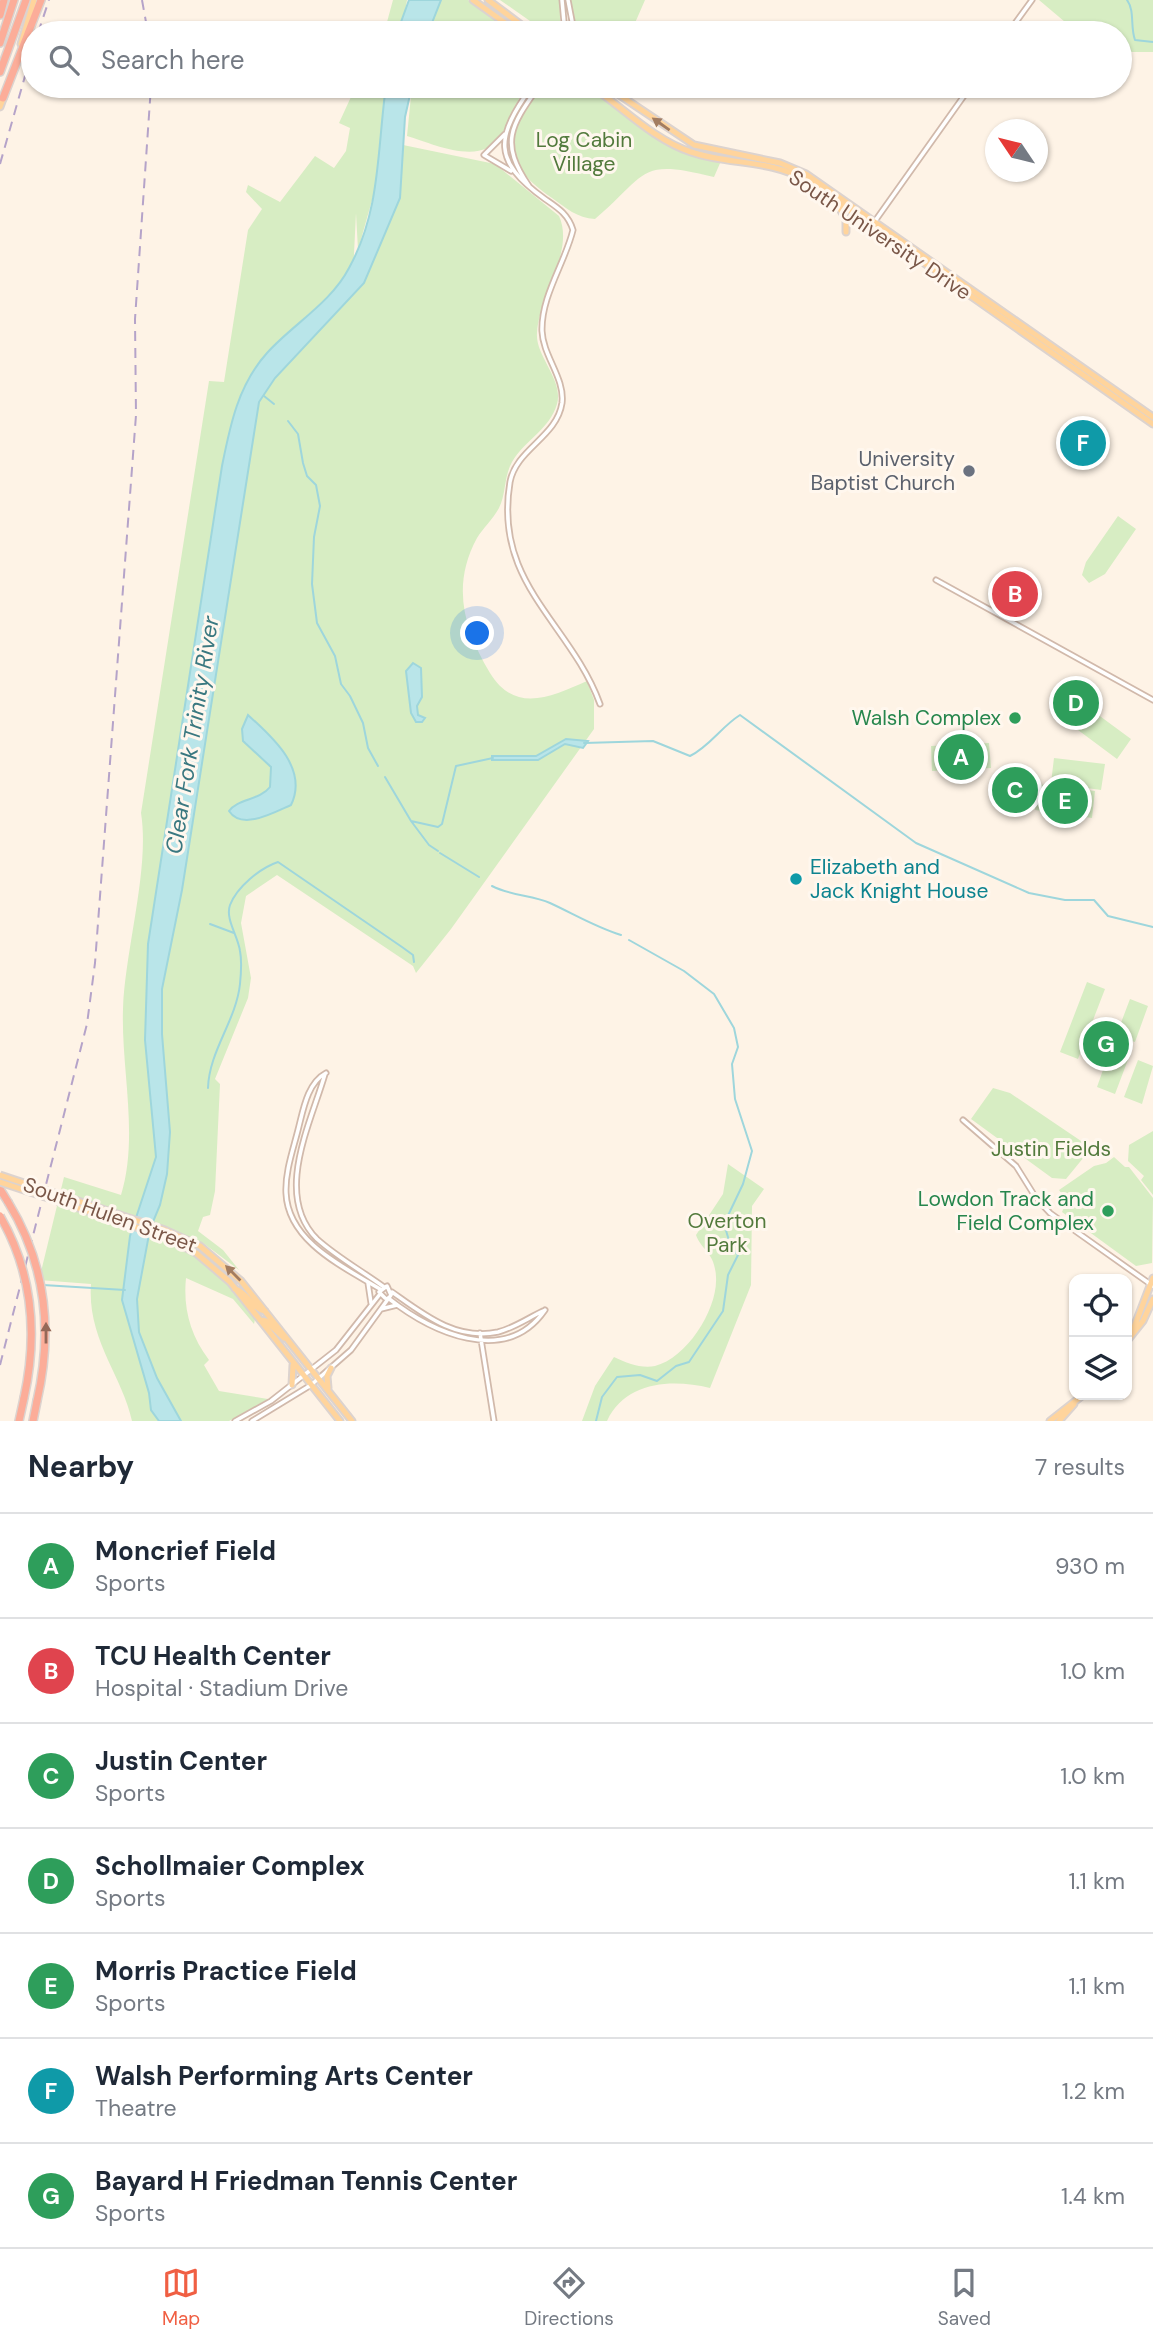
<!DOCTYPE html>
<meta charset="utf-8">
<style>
:root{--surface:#fff;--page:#f6f6f7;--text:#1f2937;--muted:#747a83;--line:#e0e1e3;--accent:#f05f43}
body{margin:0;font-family:"DM Sans",sans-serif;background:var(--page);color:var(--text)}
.controls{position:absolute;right:21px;bottom:21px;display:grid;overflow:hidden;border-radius:14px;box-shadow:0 2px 5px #0004}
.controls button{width:63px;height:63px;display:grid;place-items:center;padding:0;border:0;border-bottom:2px solid var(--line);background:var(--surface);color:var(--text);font:35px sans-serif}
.compass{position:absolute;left:985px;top:119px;width:63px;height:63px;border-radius:50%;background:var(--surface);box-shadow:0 2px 5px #0004;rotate:305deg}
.you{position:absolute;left:478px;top:634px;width:24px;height:24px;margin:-18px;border:5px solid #fff;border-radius:50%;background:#1a73e8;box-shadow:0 0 0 10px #1a73e833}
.badge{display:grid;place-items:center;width:46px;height:46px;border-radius:50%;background:var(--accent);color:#fff;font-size:23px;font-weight:700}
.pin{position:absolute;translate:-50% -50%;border:4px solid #fff;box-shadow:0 2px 7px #0006}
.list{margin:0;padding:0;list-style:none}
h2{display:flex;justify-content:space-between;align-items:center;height:91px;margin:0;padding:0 28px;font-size:30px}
h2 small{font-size:23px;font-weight:400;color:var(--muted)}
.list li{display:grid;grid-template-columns:46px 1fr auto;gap:21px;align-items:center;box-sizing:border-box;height:105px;padding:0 28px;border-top:2px solid var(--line)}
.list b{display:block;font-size:26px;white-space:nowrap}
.list p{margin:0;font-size:23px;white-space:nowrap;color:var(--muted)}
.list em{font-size:23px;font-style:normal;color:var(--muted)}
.icon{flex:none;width:38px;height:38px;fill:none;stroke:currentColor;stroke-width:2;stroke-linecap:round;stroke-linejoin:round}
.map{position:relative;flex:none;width:1153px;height:1421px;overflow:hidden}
.search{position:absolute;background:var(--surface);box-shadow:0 2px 5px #0004;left:21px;right:21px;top:21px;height:77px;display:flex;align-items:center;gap:18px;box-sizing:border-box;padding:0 24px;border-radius:38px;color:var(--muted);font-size:26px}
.sheet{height:826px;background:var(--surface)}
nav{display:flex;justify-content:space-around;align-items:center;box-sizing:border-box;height:98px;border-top:2px solid var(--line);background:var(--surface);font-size:19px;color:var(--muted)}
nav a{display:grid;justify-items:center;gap:4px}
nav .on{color:var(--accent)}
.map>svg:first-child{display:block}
</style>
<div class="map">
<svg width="1153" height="1421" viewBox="0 0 1153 1421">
<rect width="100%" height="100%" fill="#fef3e6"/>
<path fill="#d7edc3" d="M393,0H407L401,33H384Z
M441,0H468L512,33H427Z
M500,0H560V33H547Z
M570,0H645L635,23L636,33H573Z
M1039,0H1153V52H1120V33H1078Z
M356,86H392L374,193L358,250L356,213L353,274L277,343L294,358L363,284L400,198L403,145L495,164L559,216C575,251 539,296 537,333C535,356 564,380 557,404C550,429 524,441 512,462C504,476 506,495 499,508C493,519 483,528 477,538C451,586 464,629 490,673C515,714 551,697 587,681L594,700V729L451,929L416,973L413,966L277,875L246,896L241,923L251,978L248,998L215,1079L220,1084L215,1191L210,1215L203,1217L198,1231L223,1250L239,1270L203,1243L195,1256L222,1278L255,1319L254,1324L233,1299L186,1278C183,1308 190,1335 209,1360L204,1365L219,1391L268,1399L229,1421H132C122,1375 87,1339 91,1284L39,1280L64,1177L121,1195C139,1136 121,1070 123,1009C125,950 150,869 141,813L209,381L224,382L248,230L262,209L246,192L248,185L280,202L315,156L334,168L346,151L350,128L339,123Z
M412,86H527C516,101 511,118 502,134C483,168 434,144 407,136Z
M542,86H586L675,148L721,161L714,177C637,158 649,173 595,219C577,218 566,208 552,198C497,160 506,134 542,86Z
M1118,516L1136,529L1105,574L1089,583L1082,575L1086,562Z
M1093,711L1131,739L1117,759L1078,730Z
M989,743L991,768L932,771L931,746Z
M1054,758L1105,764L1101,790L1051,783Z
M1037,784L1095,791L1092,818L1035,810Z
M1087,982L1105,989L1078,1059L1060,1052Z
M1130,999L1148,1006L1135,1042L1116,1036Z
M1110,1050L1129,1057L1115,1094L1097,1087Z
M1138,1060L1153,1066L1142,1104L1124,1097Z
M993,1088L1010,1093L1084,1143V1157L1066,1179L1052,1178L971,1119Z
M1153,1131V1195L1141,1180L1144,1176L1128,1161L1129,1145Z
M1114,1157L1125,1167H1129L1153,1198L1152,1263L1136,1266L1062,1212L1067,1201L1059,1190L1094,1166L1106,1163Z
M728,1164L764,1189L752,1206L751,1285L710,1388C672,1379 626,1381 607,1421H582L595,1386L614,1357C626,1363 642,1369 655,1366C687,1358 718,1309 716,1277C715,1252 701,1250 696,1235L723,1194Z"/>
<path fill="#b9e5e9" stroke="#9ed6dc" stroke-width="2" d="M409,0H441L428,33H397Z
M386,86H412L405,117L400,198L364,283L275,378L259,402L182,890L162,989V1034L170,1132L167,1174L160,1205L150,1229L137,1299L139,1332L157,1378L181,1421H159L151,1410L149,1393L122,1300L130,1236L156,1157L145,1040L148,944L222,466C230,426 238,385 267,353C292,325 331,303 349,268C381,210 377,150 386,86Z
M413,663L421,668L422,697L417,706L418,715L425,718L422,722H416L411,713L406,671Z
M248,715C271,736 309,768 291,805C275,812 242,831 229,811C237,799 260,800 270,787L271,767L243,741L242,729Z
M566,739L588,741L583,748L565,744L538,760H492V756H536Z"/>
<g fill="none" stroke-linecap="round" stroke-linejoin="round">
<path stroke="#9ed6dc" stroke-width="2" d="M1127,0C1135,11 1130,26 1135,40L1153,42
M264,396L274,404
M288,421L298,434L303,463L307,476L316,485L320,506L314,537L312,584L317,623L335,656L341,684L350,696L363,723L368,748L378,766
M584,743L653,741L690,756C710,746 721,727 740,715L916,843L1029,893L1065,900H1094L1108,916L1153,927
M385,777L411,821L438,827L442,824L456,766L493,758
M411,821L429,845L438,851
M440,853L479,877
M492,886C511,896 532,895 550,903C574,914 595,927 621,935
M210,924L234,933
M208,1088C209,1051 236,1021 240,984C241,974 242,961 240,951C238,936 225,919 230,905C237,887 260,868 278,862L402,947L413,955L414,962
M43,1285L125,1290
M596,1421L602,1397L617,1377L640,1375L657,1381L676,1366L689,1362L723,1311L728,1275L738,1255L731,1247L724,1224L743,1184L752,1151L735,1099L732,1064L738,1047L734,1028L714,994L684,971L629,940"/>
<g stroke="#d1b9ab" stroke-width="7">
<path id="minor" d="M562,0L565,33
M568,0L572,21L570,33
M1008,33L1032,0
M532,86C496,137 491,160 545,199C558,208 568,214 573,230C565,263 541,296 542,331C543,356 565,378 562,403C557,437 516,449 510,482C493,584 570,622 600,704
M505,134L484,155L511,171
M529,186C499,142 511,126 539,86
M875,221L971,86
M936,580L1153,700
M326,1073C307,1083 303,1111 298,1130C293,1150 285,1172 286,1193C288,1242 344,1267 380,1289
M325,1074C311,1123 273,1195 317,1239C337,1257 362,1271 384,1287
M963,1120L1016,1166L1036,1198L1050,1213L1153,1286
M368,1283L371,1303
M392,1292C423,1314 456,1341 498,1332C514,1328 528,1318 543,1311
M388,1298C430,1331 505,1368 545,1310
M381,1309L397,1305
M480,1333L494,1421
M235,1421L271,1401L336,1350L380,1294
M252,1421L311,1385L351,1350L391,1295L387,1286L379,1292L385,1298"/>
</g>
<g stroke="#dcd3cf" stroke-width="9">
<path id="major" d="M473,0L519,33
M488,0L532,33
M21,44L34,0
M591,86C622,107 654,140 691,152C729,165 769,159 806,180L1153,424
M606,86L694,145L780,163L806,174L1153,417
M531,88L532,86
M615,92L628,87
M0,107L4,96
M837,204L846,219V232
M200,1246L241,1281L352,1421
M196,1253L230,1282L340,1421
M235,1289C248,1293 251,1308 265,1311
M260,1320L266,1321L284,1338
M1131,1335L1153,1278
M1127,1341L1143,1321L1153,1299
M292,1385L293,1365
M328,1388L327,1376L331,1368
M1050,1421L1083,1395
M1059,1421L1074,1404"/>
</g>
<g stroke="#dcd3cf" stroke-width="10">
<path id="highway" d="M0,15L4,0
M0,43L14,0
M0,72L26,0
M3,98L41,0
M0,1189L8,1202
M19,1421L24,1398
M33,1421L37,1401"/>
</g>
<use href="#minor" stroke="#fff" stroke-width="3.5"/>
<use href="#major" stroke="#ffd49c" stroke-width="5"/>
<use href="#highway" stroke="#fcad99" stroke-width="7"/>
<path stroke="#b5a3c9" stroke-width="2" stroke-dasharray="10 7" stroke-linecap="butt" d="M142,0L148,33
M38,33L49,0
M0,164L33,48
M0,1365L87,1024L95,963L136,415L135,319L151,86"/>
<g stroke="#dcd3cf" stroke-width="9" stroke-linecap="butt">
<path id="major-bridge" d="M0,1175L165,1230L200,1246
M0,1182L163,1236L196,1253"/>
</g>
<g stroke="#dcd3cf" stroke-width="10" stroke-linecap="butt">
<path id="highway-bridge" d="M8,1202C46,1264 53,1331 37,1401
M0,1216C33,1273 38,1334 24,1398"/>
</g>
<use href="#major-bridge" stroke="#ffd49c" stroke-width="5"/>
<use href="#highway-bridge" stroke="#fcad99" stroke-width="7"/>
</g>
<defs><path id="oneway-solid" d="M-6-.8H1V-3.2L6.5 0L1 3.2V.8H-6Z" transform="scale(1.75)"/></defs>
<g fill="#a27c61">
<use href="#oneway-solid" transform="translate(661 124) rotate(-145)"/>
<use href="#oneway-solid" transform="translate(233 1273) rotate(-135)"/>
</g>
<use fill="#946858" href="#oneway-solid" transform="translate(46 1333) rotate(-90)"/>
<circle fill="#6b7280" stroke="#fff7ee" stroke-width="2.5" cx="969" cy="471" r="7"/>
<g fill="#2e9e5b" stroke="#fff7ee" stroke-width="2.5">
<circle cx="1015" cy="718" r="7"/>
<circle cx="1108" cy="1211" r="7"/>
</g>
<circle fill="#0f9aa8" stroke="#fff7ee" stroke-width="2.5" cx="796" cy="879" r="7"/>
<g text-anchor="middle" stroke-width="6" stroke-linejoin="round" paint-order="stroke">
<g font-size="21" fill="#527a3c" stroke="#fff7ee">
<text x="584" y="147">Log Cabin<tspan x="584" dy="24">Village</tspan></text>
<text x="1051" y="1156">Justin Fields</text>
<text x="727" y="1228">Overton<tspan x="727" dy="24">Park</tspan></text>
</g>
<g font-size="21" fill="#7a5748" stroke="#fff7ee">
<text transform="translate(880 235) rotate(34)" y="7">South University Drive</text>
<text transform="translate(110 1215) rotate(20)" y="7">South Hulen Street</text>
</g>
<g font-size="21" fill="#5b616d" stroke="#fff7ee" text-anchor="end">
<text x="955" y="466">University<tspan x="955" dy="24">Baptist Church</tspan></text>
</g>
<g font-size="21" fill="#27864d" stroke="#fff7ee" text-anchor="end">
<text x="1001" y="725">Walsh Complex</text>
<text x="1094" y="1206">Lowdon Track and<tspan x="1094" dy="24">Field Complex</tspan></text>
</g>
<g font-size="21" fill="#0d838f" stroke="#fff7ee" text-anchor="start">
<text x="810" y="874">Elizabeth and<tspan x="810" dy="24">Jack Knight House</tspan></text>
</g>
<g font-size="23" font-style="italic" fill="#3a7880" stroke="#fff7ee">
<text transform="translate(192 735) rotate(-81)" y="8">Clear Fork Trinity River</text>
</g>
</g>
</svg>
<div class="controls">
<button><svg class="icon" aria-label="locate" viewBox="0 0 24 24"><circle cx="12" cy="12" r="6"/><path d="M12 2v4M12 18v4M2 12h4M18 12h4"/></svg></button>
<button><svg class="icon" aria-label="layers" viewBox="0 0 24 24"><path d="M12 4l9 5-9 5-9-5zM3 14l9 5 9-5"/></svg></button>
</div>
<svg class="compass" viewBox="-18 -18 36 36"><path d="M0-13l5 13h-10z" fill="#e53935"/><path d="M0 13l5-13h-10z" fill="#747a83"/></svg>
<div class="you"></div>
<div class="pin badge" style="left:961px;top:757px;background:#2e9e5b">A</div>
<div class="pin badge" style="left:1015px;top:594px;background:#e0444e">B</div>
<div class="pin badge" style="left:1015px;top:790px;background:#2e9e5b">C</div>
<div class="pin badge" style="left:1076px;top:703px;background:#2e9e5b">D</div>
<div class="pin badge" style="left:1065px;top:801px;background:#2e9e5b">E</div>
<div class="pin badge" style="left:1083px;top:443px;background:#0f9aa8">F</div>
<div class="pin badge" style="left:1106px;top:1044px;background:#2e9e5b">G</div>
<div class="search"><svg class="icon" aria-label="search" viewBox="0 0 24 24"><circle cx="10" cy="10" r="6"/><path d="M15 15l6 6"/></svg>Search here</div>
</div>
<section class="sheet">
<h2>Nearby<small>7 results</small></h2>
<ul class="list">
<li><span class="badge" style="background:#2e9e5b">A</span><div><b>Moncrief Field</b><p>Sports</p></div><em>930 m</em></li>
<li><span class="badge" style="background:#e0444e">B</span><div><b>TCU Health Center</b><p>Hospital · Stadium Drive</p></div><em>1.0 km</em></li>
<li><span class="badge" style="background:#2e9e5b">C</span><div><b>Justin Center</b><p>Sports</p></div><em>1.0 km</em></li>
<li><span class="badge" style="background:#2e9e5b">D</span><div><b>Schollmaier Complex</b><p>Sports</p></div><em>1.1 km</em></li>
<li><span class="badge" style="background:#2e9e5b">E</span><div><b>Morris Practice Field</b><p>Sports</p></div><em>1.1 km</em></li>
<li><span class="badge" style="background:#0f9aa8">F</span><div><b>Walsh Performing Arts Center</b><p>Theatre</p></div><em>1.2 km</em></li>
<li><span class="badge" style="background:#2e9e5b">G</span><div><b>Bayard H Friedman Tennis Center</b><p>Sports</p></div><em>1.4 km</em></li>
</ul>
</section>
<nav>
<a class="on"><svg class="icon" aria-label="map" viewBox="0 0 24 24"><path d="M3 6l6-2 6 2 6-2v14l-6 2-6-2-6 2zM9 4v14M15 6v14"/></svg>Map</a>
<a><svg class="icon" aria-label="directions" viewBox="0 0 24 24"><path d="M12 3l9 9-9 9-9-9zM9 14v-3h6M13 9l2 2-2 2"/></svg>Directions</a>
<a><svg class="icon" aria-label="saved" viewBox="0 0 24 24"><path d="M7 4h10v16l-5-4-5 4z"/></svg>Saved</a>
</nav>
